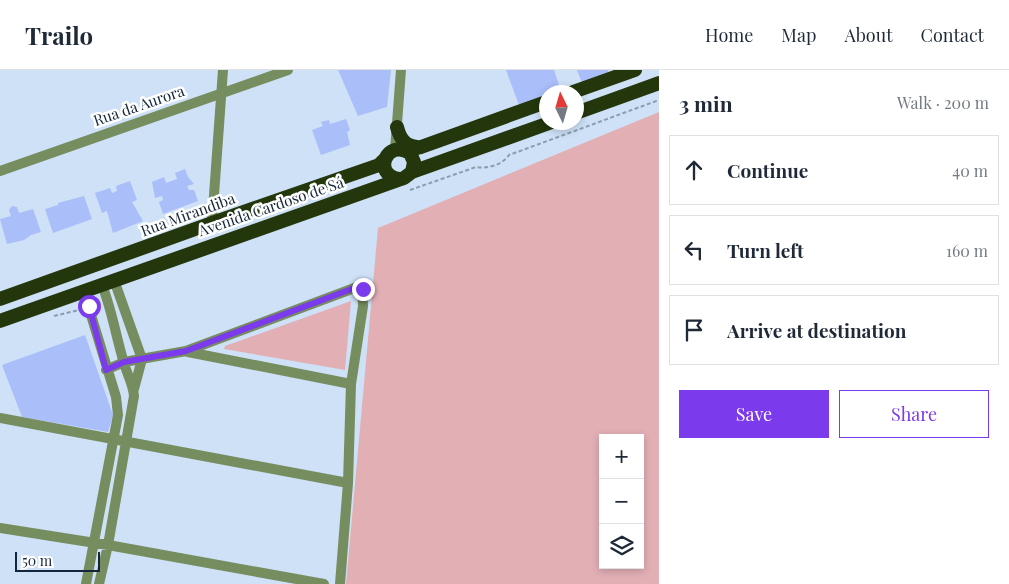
<!DOCTYPE html>
<meta charset="utf-8">
<style>
:root{--surface:#fff;--page:#f6f6f7;--text:#1f2937;--muted:#747a83;--line:#e0e1e3;--accent:#7c3aed}
body{margin:0;font-family:"Playfair Display",serif;background:var(--page);color:var(--text)}
.controls{position:absolute;right:15px;bottom:15px;display:grid;overflow:hidden;border-radius:0px;box-shadow:0 2px 8px #0003}
.controls button{width:45px;height:45px;display:grid;place-items:center;padding:0;border:0;border-bottom:1px solid var(--line);background:var(--surface);color:var(--text);font:25px sans-serif}
.compass{position:absolute;left:539px;top:15px;width:45px;height:45px;border-radius:50%;background:var(--surface);box-shadow:0 2px 8px #0003;rotate:355deg}
.scale{position:absolute;left:15px;bottom:12px;width:85px;box-sizing:border-box;padding-left:5px;border:2px solid #14263a;border-top:0;font-size:14px;line-height:18px;white-space:nowrap;color:#14263a;-webkit-text-stroke:4px #fff;paint-order:stroke}
.stop{position:absolute;width:15px;height:15px;margin:-11px;border:4px solid #7c3aed;border-radius:50%;background:#fff}
.stop.end{background:#7c3aed;border-color:#fff;box-shadow:0 1px 5px #0008}
.list{margin:0;padding:0;list-style:none}
h2{display:flex;justify-content:space-between;align-items:center;height:65px;margin:0;padding:0 20px;font-size:21px}
h2 small{font-size:16px;font-weight:400;color:var(--muted)}
.list li{display:grid;grid-template-columns:32px 1fr auto;gap:15px;align-items:center;box-sizing:border-box;height:70px;margin:0 10px 10px;padding:0 10px;border:1px solid var(--line);border-radius:0px}
.list b{display:block;font-size:19px;white-space:nowrap}
.list em{font-size:16px;font-style:normal;color:var(--muted)}
.actions{display:flex;gap:10px;padding:15px 20px}
.actions a{flex:1;padding:11px 0;border:1px solid var(--accent);border-radius:0px;text-align:center;font-size:18px;color:var(--accent)}
.actions .main{background:var(--accent);color:#fff}
.icon{flex:none;width:28px;height:28px;fill:none;stroke:currentColor;stroke-width:2;stroke-linecap:round;stroke-linejoin:round}
.map{position:relative;flex:none;width:659px;height:514px;overflow:hidden}
header{display:flex;align-items:center;gap:30px;box-sizing:border-box;height:70px;padding:0 25px;background:var(--surface);border-bottom:1px solid var(--line)}
header strong{font-size:24px}
nav{display:flex;gap:28px;margin-inline-start:auto;font-size:18px}
main{display:flex}
aside{flex:1;background:var(--surface)}
.map>svg:first-child{display:block}
</style>
<header>
<strong>Trailo</strong>
<nav><a>Home</a><a>Map</a><a>About</a><a>Contact</a></nav>
</header>
<main>
<div class="map">
<svg width="659" height="514" viewBox="0 0 659 514">
<rect width="100%" height="100%" fill="#cee1f6"/>
<path fill="#e2afb5" fill-rule="evenodd" d="M659,42V514H346L378,158ZM603,368H640V495H603Z
M351,231L345,300L224,279L225,276Z"/>
<path fill="#aabefa" d="M338,0H391L387,37L358,46Z
M506,0H554L561,21L546,22V26L519,35Z
M577,0H608L609,4L582,13Z
M346,49L350,60L347,62L350,75L321,85L312,60L323,56L321,52L329,50L330,54Z
M185,99L188,107L194,114L187,116L189,120H194L198,131L163,144L159,132L163,130L162,126L155,128L152,112L164,107L166,113L177,109L175,103Z
M130,111L137,130L132,132L143,151L113,163L107,141L102,143L95,123L110,118L112,123L117,121L116,116Z
M84,126L92,149L53,163L45,139L58,135V133Z
M12,136L17,137L19,143L33,139L41,162L31,165L24,170L7,174L0,149L11,146L9,140Z
M85,265L113,345L108,362L22,347L2,295Z"/>
<g fill="none" stroke-linecap="round" stroke-linejoin="round">
<path stroke="#8a9db1" stroke-width="2" stroke-dasharray="4 2.5" stroke-linecap="butt" d="M410,120L476,97C488,99 502,95 509,85L659,30
M54,246L79,240"/>
<path stroke="#768d60" stroke-width="10" d="M395,80L401,0
M0,101L288,0
M212,153L223,0
M114,210L142,289L134,319
M84,222L116,327L118,345L86,514
M188,282L351,314
M106,300L124,292L186,281L357,217H362L363,236L351,314L348,413L340,514
M0,348L348,413
M0,458L108,475L324,514
M99,514L108,475L134,326C133,314 127,304 124,293C116,267 112,240 102,215"/>
<path stroke="#23360c" stroke-width="14" d="M573,22L635,0
M576,43L659,13
M397,57C400,69 405,76 417,77
M405,80L421,77L546,32
M399,109C372,105 386,68 410,83L414,92L412,102
M0,229L212,153L379,95L385,89
M0,251L404,108L412,102L552,52"/>
</g>
<g fill="none" stroke-linecap="round" stroke-linejoin="round">
<path stroke="#7c3aed" stroke-width="6" d="M89,236L106,300L124,292L186,281L357,217L360,216L363,219"/>
</g>
<g text-anchor="middle" stroke-width="5" stroke-linejoin="round" paint-order="stroke">
<g font-size="15" fill="#14263a" stroke="#fff">
<text transform="translate(139 36) rotate(-19)" y="5">Rua da Aurora</text>
<text transform="translate(271 137) rotate(-19)" y="5">Avenida Cardoso de Sá</text>
<text transform="translate(188 145) rotate(-20)" y="5">Rua Mirandiba</text>
</g>
</g>
</svg>
<div class="controls">
<button>+</button>
<button>−</button>
<button><svg class="icon" aria-label="layers" viewBox="0 0 24 24"><path d="M12 4l9 5-9 5-9-5zM3 14l9 5 9-5"/></svg></button>
</div>
<svg class="compass" viewBox="-18 -18 36 36"><path d="M0-13l5 13h-10z" fill="#e53935"/><path d="M0 13l5-13h-10z" fill="#747a83"/></svg>
<div class="scale">50 m</div>
<div class="stop" style="left:89px;top:236px"></div>
<div class="stop end" style="left:363px;top:219px"></div>
</div>
<aside>
<h2>3 min<small>Walk · 200 m</small></h2>
<ul class="list">
<li><svg class="icon" aria-label="ahead" viewBox="0 0 24 24"><path d="M12 20V5M6 11l6-6 6 6"/></svg><div><b>Continue</b></div><em>40 m</em></li>
<li><svg class="icon" aria-label="left" viewBox="0 0 24 24"><path d="M17 20v-9H6M10 6l-5 5 5 5"/></svg><div><b>Turn left</b></div><em>160 m</em></li>
<li><svg class="icon" aria-label="arrive" viewBox="0 0 24 24"><path d="M6 21V4h12l-3 4 3 4H6"/></svg><div><b>Arrive at destination</b></div></li>
</ul>
<div class="actions"><a class="main">Save</a><a>Share</a></div>
</aside>
</main>
